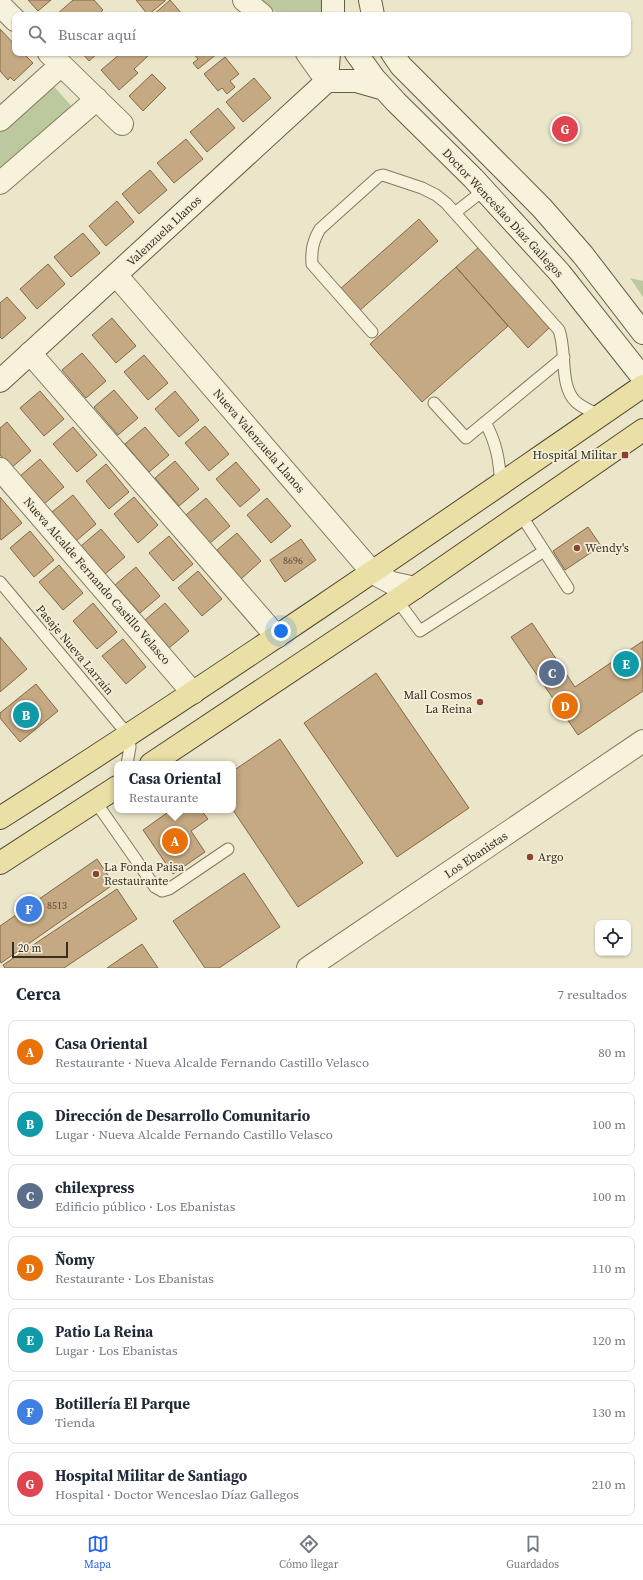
<!DOCTYPE html>
<html lang="es">
<meta charset="utf-8">
<style>
:root{--surface:#fff;--page:#f2f2f3;--text:#1f2937;--muted:#747a83;--line:#e0e1e3;--accent:#2563eb}
body{margin:0;font-family:"Source Serif 4",serif;background:var(--page);color:var(--text)}
.controls{position:absolute;right:12px;bottom:12px;display:grid;overflow:hidden;border-radius:8px;box-shadow:0 1px 3px #0004}
.controls button{width:36px;height:36px;display:grid;place-items:center;padding:0;border:0;border-bottom:1px solid var(--line);background:var(--surface);color:var(--text);font:20px sans-serif}
.scale{position:absolute;left:12px;bottom:10px;width:56px;box-sizing:border-box;padding-left:4px;border:2px solid #372f21;border-top:0;font-size:11px;line-height:14px;white-space:nowrap;color:#372f21;-webkit-text-stroke:3px #f3efd8;paint-order:stroke}
.you{position:absolute;left:281px;top:631px;width:14px;height:14px;margin:-10px;border:3px solid #fff;border-radius:50%;background:#1a73e8;box-shadow:0 0 0 6px #1a73e833}
.badge{display:grid;place-items:center;width:26px;height:26px;border-radius:50%;background:var(--accent);color:#fff;font-size:13px;font-weight:700}
.pin{position:absolute;translate:-50% -50%;border:2px solid #fff;box-shadow:0 1px 4px #0006}
.popup{position:absolute;left:114px;top:761px;width:122px;height:52px;box-sizing:border-box;display:grid;place-content:center;border-radius:8px;background:var(--surface);filter:drop-shadow(0 1px 3px #0005);font-size:13px;white-space:nowrap;color:var(--muted)}
.popup b{font-size:15px;color:var(--text)}
.popup::after{content:'';position:absolute;left:50%;top:100%;margin-left:-8px;border:8px solid transparent;border-top-color:var(--surface)}
.list{margin:0;padding:0;list-style:none}
h2{display:flex;justify-content:space-between;align-items:center;height:52px;margin:0;padding:0 16px;font-size:17px}
h2 small{font-size:13px;font-weight:400;color:var(--muted)}
.list li{display:grid;grid-template-columns:26px 1fr auto;gap:12px;align-items:center;box-sizing:border-box;height:64px;margin:0 8px 8px;padding:0 8px;border:1px solid var(--line);border-radius:8px}
.list b{display:block;font-size:15px;white-space:nowrap}
.list p{margin:0;font-size:13px;white-space:nowrap;color:var(--muted)}
.list em{font-size:13px;font-style:normal;color:var(--muted)}
.icon{flex:none;width:22px;height:22px;fill:none;stroke:currentColor;stroke-width:2;stroke-linecap:round;stroke-linejoin:round}
.map{position:relative;flex:none;width:643px;height:968px;overflow:hidden}
.search{position:absolute;background:var(--surface);box-shadow:0 1px 3px #0004;left:12px;right:12px;top:12px;height:44px;display:flex;align-items:center;gap:10px;box-sizing:border-box;padding:0 14px;border-radius:8px;color:var(--muted);font-size:15px}
.sheet{height:556px;background:var(--surface)}
nav{display:flex;justify-content:space-around;align-items:center;box-sizing:border-box;height:56px;border-top:1px solid var(--line);background:var(--surface);font-size:11px;color:var(--muted)}
nav a{display:grid;justify-items:center;gap:2px}
nav .on{color:var(--accent)}
.map>svg:first-child{display:block}
</style>
<div class="map">
<svg width="643" height="968" viewBox="0 0 643 968">
<rect width="100%" height="100%" fill="#ebe6c9"/>
<path fill="#bcc89d" d="M261,0H322L324,9L323,15H280Z
M50,82L74,109L0,173V126Z
M630,278L643,281V297Z"/>
<path fill="#c5a982" stroke="#836847" d="M28,0H51L38,11Z
M73,0H94L103,10L98,15H56Z
M136,0H165V1L148,15Z
M170,0L183,15H153Z
M0,29L15,45V53H23L33,63L14,81L10,77L8,80L0,71Z
M82,53H98L89,61Z
M119,53H147L149,55L134,69L138,73L119,90L101,70L120,54Z
M193,53H218L198,69L193,63L198,59Z
M225,57L239,74L230,81L235,87L227,94L222,88L218,91L204,74Z
M152,74L166,88L143,111L129,96Z
M254,78L271,98L243,122L226,102Z
M218,108L235,128L207,152L190,132Z
M186,139L203,159L174,183L157,163Z
M150,170L167,190L139,214L122,194Z
M117,201L134,222L106,246L89,226Z
M419,219L438,241L358,312L339,290Z
M83,233L100,253L71,277L54,257Z
M479,247L550,327L528,348L456,267Z
M48,264L65,284L37,309L20,289Z
M456,267L508,326L422,402L370,344Z
M7,297L26,318L2,339L0,337V303Z
M112,318L136,346L116,363L92,335Z
M82,353L106,381L86,398L62,370Z
M144,355L168,383L148,400L124,372Z
M114,390L138,418L118,435L94,407Z
M40,391L64,419L44,436L20,408Z
M175,391L199,420L179,437L155,409Z
M7,422L31,451L11,468L0,455V428Z
M205,426L229,454L209,471L185,443Z
M73,427L97,455L77,472L53,444Z
M145,427L169,455L149,472L125,444Z
M40,459L64,487L44,504L20,476Z
M175,461L199,489L179,506L155,478Z
M236,462L260,490L240,507L216,479Z
M106,464L129,492L109,509L86,481Z
M73,495L96,524L76,541L52,512Z
M0,497L22,523L1,540L0,538Z
M134,497L158,525L138,543L114,514Z
M206,498L230,526L210,543L186,515Z
M267,498L291,526L271,543L247,515Z
M588,527L601,546L565,570L553,551Z
M101,529L125,557L105,574L81,546Z
M30,531L54,560L34,577L10,548Z
M237,533L261,561L241,579L217,550Z
M169,536L193,564L173,581L149,553Z
M301,539L316,560L285,582L270,560Z
M59,565L83,593L63,610L39,582Z
M136,567L160,596L140,613L115,585Z
M198,571L222,599L202,616L178,588Z
M93,603L117,632L97,649L73,621Z
M165,603L189,631L169,648L145,620Z
M532,623L575,687L643,641V691L578,735L511,637Z
M0,637L27,669L0,692Z
M123,639L146,667L126,684L102,656Z
M376,673L469,808L397,857L304,723Z
M36,684L58,711L20,742L0,718V713Z
M280,739L363,863L298,907L233,810V771Z
M171,810H201L208,819L191,831L205,852L173,874L143,830Z
M97,859L114,884L1,963L0,960V926Z
M244,873L280,927L219,968H205L173,921Z
M117,889L137,919L64,968H5L3,965Z
M142,944L158,968H107Z"/>
<g fill="none" stroke-linecap="round" stroke-linejoin="round">
<g stroke="#857a5f" stroke-width="13">
<path id="lane" d="M456,212L484,190
M372,332L312,264C311,250 313,241 320,229L379,176L383,175L422,188L436,195L446,203L559,330C567,352 559,386 576,402C583,408 593,412 601,416
M434,403L466,438L564,357
M485,422C497,444 499,460 501,484
M521,515L568,588
M0,582L129,736L130,747L127,764
M397,600L420,631L544,551
M95,801L155,887L162,891L169,889L228,849"/>
</g>
<g stroke="#857a5f" stroke-width="24">
<path id="street" d="M244,0L262,15
M0,5L15,20
M49,53L122,124
M307,53L327,81
M0,120L61,65
M0,183L97,99
M116,275L373,573L392,583L415,588
M30,353L277,637
M0,469L193,693
M308,968L643,741"/>
</g>
<g stroke="#675b42" stroke-width="24">
<path id="secondary" d="M370,0L373,15
M333,15V0
M356,53L374,78L396,102L473,178L560,273L643,378
M392,53L401,66L415,80L542,208L583,255L643,333
M327,81L329,53
M0,381L327,81H356L384,89"/>
</g>
<g stroke="#544833" stroke-width="24">
<path id="primary" d="M151,764L397,600L643,430
M0,818C218,679 430,533 643,386
M0,863L117,787"/>
</g>
<use href="#lane" stroke="#f6f2db" stroke-width="11"/>
<use href="#street" stroke="#f6f2db" stroke-width="22"/>
<use href="#secondary" stroke="#f6f2db" stroke-width="22"/>
<use href="#primary" stroke="#eae0a5" stroke-width="22"/>
</g>
<g fill="#8f4234" stroke="#f3efd8" stroke-width="1.5">
<rect x="621" y="451" width="8" height="8" rx="2"/>
<circle cx="577" cy="548" r="4"/>
<circle cx="480" cy="702" r="4"/>
<circle cx="530" cy="857" r="4"/>
<circle cx="96" cy="874" r="4"/>
</g>
<g text-anchor="middle" stroke-width="3.5" stroke-linejoin="round" paint-order="stroke">
<g font-size="10" fill="#5a4e39">
<text x="293" y="564">8696</text>
<text x="57" y="909">8513</text>
</g>
<g font-size="12" fill="#372f21" stroke="#f3efd8">
<text transform="translate(503 213) rotate(47)" y="4">Doctor Wenceslao Díaz Gallegos</text>
<text transform="translate(164 231) rotate(-43)" y="4">Valenzuela Llanos</text>
<text transform="translate(259 441) rotate(49)" y="4">Nueva Valenzuela Llanos</text>
<text transform="translate(97 581) rotate(49)" y="4">Nueva Alcalde Fernando Castillo Velasco</text>
<text transform="translate(75 650) rotate(50)" y="4">Pasaje Nueva Larraín</text>
<text transform="translate(476 855) rotate(-34)" y="4">Los Ebanistas</text>
</g>
<g font-size="12" fill="#372f21" stroke="#f3efd8" text-anchor="start">
<text x="617" y="459" text-anchor="end">Hospital Militar</text>
<text x="585" y="552">Wendy's</text>
<text x="472" y="699" text-anchor="end">Mall Cosmos<tspan x="472" dy="14">La Reina</tspan></text>
<text x="538" y="861">Argo</text>
<text x="104" y="871">La Fonda Paisa<tspan x="104" dy="14">Restaurante</tspan></text>
</g>
</g>
</svg>
<div class="controls">
<button><svg class="icon" aria-label="locate" viewBox="0 0 24 24"><circle cx="12" cy="12" r="6"/><path d="M12 2v4M12 18v4M2 12h4M18 12h4"/></svg></button>
</div>
<div class="scale">20 m</div>
<div class="you"></div>
<div class="pin badge" style="left:175px;top:841px;background:#e8710a">A</div>
<div class="popup"><b>Casa Oriental</b>Restaurante</div>
<div class="pin badge" style="left:26px;top:715px;background:#0f9aa8">B</div>
<div class="pin badge" style="left:552px;top:673px;background:#5c6f8a">C</div>
<div class="pin badge" style="left:565px;top:706px;background:#e8710a">D</div>
<div class="pin badge" style="left:626px;top:664px;background:#0f9aa8">E</div>
<div class="pin badge" style="left:29px;top:909px;background:#3f7fe0">F</div>
<div class="pin badge" style="left:565px;top:129px;background:#e0444e">G</div>
<div class="search"><svg class="icon" aria-label="search" viewBox="0 0 24 24"><circle cx="10" cy="10" r="6"/><path d="M15 15l6 6"/></svg>Buscar aquí</div>
</div>
<section class="sheet">
<h2>Cerca<small>7 resultados</small></h2>
<ul class="list">
<li><span class="badge" style="background:#e8710a">A</span><div><b>Casa Oriental</b><p>Restaurante · Nueva Alcalde Fernando Castillo Velasco</p></div><em>80 m</em></li>
<li><span class="badge" style="background:#0f9aa8">B</span><div><b>Dirección de Desarrollo Comunitario</b><p>Lugar · Nueva Alcalde Fernando Castillo Velasco</p></div><em>100 m</em></li>
<li><span class="badge" style="background:#5c6f8a">C</span><div><b>chilexpress</b><p>Edificio público · Los Ebanistas</p></div><em>100 m</em></li>
<li><span class="badge" style="background:#e8710a">D</span><div><b>Ñomy</b><p>Restaurante · Los Ebanistas</p></div><em>110 m</em></li>
<li><span class="badge" style="background:#0f9aa8">E</span><div><b>Patio La Reina</b><p>Lugar · Los Ebanistas</p></div><em>120 m</em></li>
<li><span class="badge" style="background:#3f7fe0">F</span><div><b>Botillería El Parque</b><p>Tienda</p></div><em>130 m</em></li>
<li><span class="badge" style="background:#e0444e">G</span><div><b>Hospital Militar de Santiago</b><p>Hospital · Doctor Wenceslao Díaz Gallegos</p></div><em>210 m</em></li>
</ul>
</section>
<nav>
<a class="on"><svg class="icon" aria-label="map" viewBox="0 0 24 24"><path d="M3 6l6-2 6 2 6-2v14l-6 2-6-2-6 2zM9 4v14M15 6v14"/></svg>Mapa</a>
<a><svg class="icon" aria-label="directions" viewBox="0 0 24 24"><path d="M12 3l9 9-9 9-9-9zM9 14v-3h6M13 9l2 2-2 2"/></svg>Cómo llegar</a>
<a><svg class="icon" aria-label="saved" viewBox="0 0 24 24"><path d="M7 4h10v16l-5-4-5 4z"/></svg>Guardados</a>
</nav>
